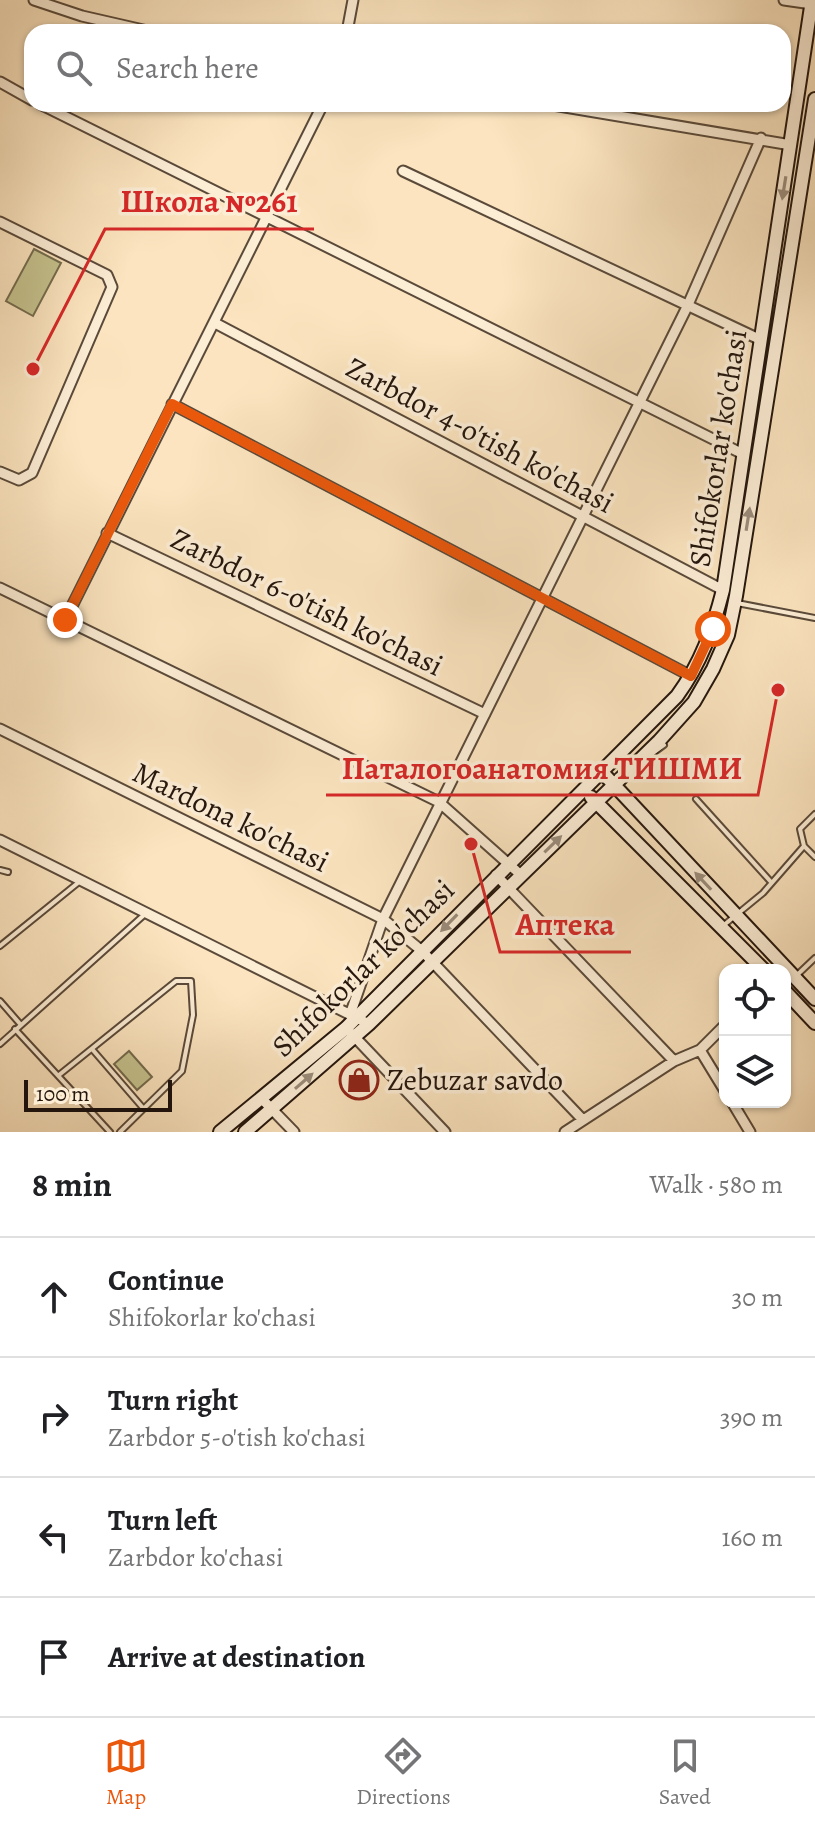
<!DOCTYPE html>
<meta charset="utf-8">
<style>
:root{--surface:#fff;--page:#f6f6f6;--text:#202124;--muted:#757577;--line:#e0e0e0;--accent:#ea580c}
body{margin:0;font-family:Alegreya,serif;background:var(--page);color:var(--text)}
.controls{position:absolute;right:24px;bottom:24px;display:grid;overflow:hidden;border-radius:16px;box-shadow:0 2px 6px #0004}
.controls button{width:72px;height:72px;display:grid;place-items:center;padding:0;border:0;border-bottom:2px solid var(--line);background:var(--surface);color:var(--text);font:40px sans-serif}
.scale{position:absolute;left:24px;bottom:20px;width:148px;box-sizing:border-box;padding-left:8px;border:4px solid #24160d;border-top:0;font-size:22px;line-height:28px;white-space:nowrap;color:#24160d;-webkit-text-stroke:6px #fcedd5;paint-order:stroke}
.stop{position:absolute;width:24px;height:24px;margin:-18px;border:6px solid #ea580c;border-radius:50%;background:#fff}
.stop.end{background:#ea580c;border-color:#fff;box-shadow:0 2px 8px #0008}
.list{margin:0;padding:0;list-style:none}
h2{display:flex;justify-content:space-between;align-items:center;height:104px;margin:0;padding:0 32px;font-size:34px}
h2 small{font-size:26px;font-weight:400;color:var(--muted)}
.list li{display:grid;grid-template-columns:52px 1fr auto;gap:24px;align-items:center;box-sizing:border-box;height:120px;padding:0 32px;border-top:2px solid var(--line)}
.list b{display:block;font-size:30px;white-space:nowrap}
.list p{margin:0;font-size:26px;white-space:nowrap;color:var(--muted)}
.list em{font-size:26px;font-style:normal;color:var(--muted)}
.icon{flex:none;width:44px;height:44px;fill:none;stroke:currentColor;stroke-width:2;stroke-linecap:round;stroke-linejoin:round}
.map{position:relative;flex:none;width:815px;height:1132px;overflow:hidden}
.search{position:absolute;background:var(--surface);box-shadow:0 2px 6px #0004;left:24px;right:24px;top:24px;height:88px;display:flex;align-items:center;gap:20px;box-sizing:border-box;padding:0 28px;border-radius:24px;color:var(--muted);font-size:30px}
.sheet{height:584px;background:var(--surface)}
nav{display:flex;justify-content:space-around;align-items:center;box-sizing:border-box;height:112px;border-top:2px solid var(--line);background:var(--surface);font-size:22px;color:var(--muted)}
nav a{display:grid;justify-items:center;gap:4px}
nav .on{color:var(--accent)}
.map>svg:first-child{display:block}
</style>
<div class="map">
<svg width="815" height="1132" viewBox="0 0 815 1132">
<rect width="100%" height="100%" fill="#fbe4bf"/>
<filter id="stains"><feTurbulence type="fractalNoise" baseFrequency=".0025" numOctaves="4"/><feColorMatrix values="0 0 0 0 .2 0 0 0 0 .09 0 0 0 0 .02 0 0 0 .5 -.17"/></filter>
<radialGradient id="worn" r=".72"><stop offset=".6" stop-color="#630" stop-opacity="0"/><stop offset="1" stop-color="#630" stop-opacity=".3"/></radialGradient>
<path fill="#c5c28e" stroke="#746c4e" stroke-width="2" d="M34,249L61,263L33,316L6,301Z
M129,1051L152,1077L137,1090L114,1064Z"/>
<g fill="none" stroke-linecap="round" stroke-linejoin="round">
<g stroke="#5a4a3a" stroke-width="8">
<path id="service" d="M737,603L815,618
M649,756L664,745
M696,799L771,882
M804,846L815,857
M0,870L8,872
M724,925L763,893L804,846L800,829L815,814
M0,946L79,882
M796,976L815,958
M0,1001L21,1025
M15,1029L110,1132
M0,1044L144,915
M92,1049L143,1108
M59,1075L176,981H191L193,1015L182,1071L120,1132"/>
</g>
<g stroke="#5a4a3a" stroke-width="13">
<path id="minor" d="M34,0L82,16L152,32
M784,0L812,4
M347,32L353,0
M0,82L32,100
M40,104L743,454
M547,104L791,145
M403,171L761,340
M0,222L107,275L112,287L32,473L19,480L0,472
M215,323L723,590
M172,404L691,676
M107,533L485,714
M0,588L439,802L521,875
M65,620L323,104
M0,729L383,919L422,951L583,1120
M0,840L369,1024
M496,875L674,1061
M350,1015L383,919L687,307L761,138
M351,1033L445,1132
M700,1050L725,1091
M261,1098L294,1132
M732,1102L750,1132
M565,1132L674,1061L700,1050L725,1025"/>
</g>
<g stroke="#24160d" stroke-width="16">
<path id="secondary" d="M601,771L815,999
M591,797L764,970
M785,991L815,1023
M220,1132L346,1028L677,696C701,663 713,629 723,590L812,0
M245,1132L369,1024L659,741L694,702L713,669L728,635L736,596L815,99"/>
</g>
<use href="#service" stroke="#fcedd5" stroke-width="4"/>
<use href="#minor" stroke="#fcedd5" stroke-width="9"/>
<use href="#secondary" stroke="#fcedd5" stroke-width="12"/>
</g>
<defs><path id="oneway-solid" d="M-6-.8H1V-3.2L6.5 0L1 3.2V.8H-6Z" transform="scale(2)"/></defs>
<g fill="#9b8c7b">
<use href="#oneway-solid" transform="translate(784 188) rotate(99)"/>
<use href="#oneway-solid" transform="translate(748 519) rotate(-81)"/>
<use href="#oneway-solid" transform="translate(553 844) rotate(-44)"/>
<use href="#oneway-solid" transform="translate(703 881) rotate(-133)"/>
<use href="#oneway-solid" transform="translate(449 923) rotate(134)"/>
<use href="#oneway-solid" transform="translate(304 1081) rotate(-41)"/>
</g>
<g fill="none" stroke-linecap="round" stroke-linejoin="round">
<path stroke="#ea580c" stroke-width="10" d="M65,620L172,404L691,676L713,629"/>
</g>
<defs>
<g id="shop-ring" transform="scale(2)"><circle r="9.5" fill="#fcedd5" stroke="#8f2418" stroke-width="1.5"/><path d="M-5-2.5h2.3a2.7 3.5 0 0 1 5.4 0H5L5.5 6h-11ZM-1.5-2.5h3a1.5 2.3 0 0 0-3 0Z" fill="#8f2418"/></g>
</defs>
<g fill-rule="evenodd">
<use href="#shop-ring" x="359" y="1080"/>
</g>
<g text-anchor="middle" stroke-width="7" stroke-linejoin="round" paint-order="stroke">
<g font-size="30" fill="#24160d" stroke="#fcedd5">
<text transform="translate(480 435) rotate(28)" y="10">Zarbdor 4-o'tish ko'chasi</text>
<text transform="translate(718 448) rotate(-81)" y="10">Shifokorlar ko'chasi</text>
<text transform="translate(307 602) rotate(26)" y="10">Zarbdor 6-o'tish ko'chasi</text>
<text transform="translate(231 817) rotate(26)" y="10">Mardona ko'chasi</text>
<text transform="translate(363 968) rotate(-44)" y="10">Shifokorlar ko'chasi</text>
</g>
<g font-size="30" fill="#24160d" stroke="#fcedd5" text-anchor="start">
<text x="387" y="1090">Zebuzar savdo</text>
</g>
</g>
<path fill="none" stroke="#d62828" stroke-width="3" d="M33 369L105 229H314M778 690L758 795H326M471 844L500 952H631"/>
<g fill="#d62828" stroke="#fcedd5" stroke-width="3">
<circle cx="33" cy="369" r="8"/>
<circle cx="778" cy="690" r="8"/>
<circle cx="471" cy="844" r="8"/>
</g>
<g font-size="32" text-anchor="middle" font-weight="bold" fill="#d62828" stroke="#fcedd5" stroke-width="7" stroke-linejoin="round" paint-order="stroke">
<text x="209" y="212">Школа №261</text>
<text x="542" y="779">Паталогоанатомия ТИШМИ</text>
<text x="565" y="935">Аптека</text>
</g>
<rect width="100%" height="100%" filter="url(#stains)"/>
<rect width="100%" height="100%" fill="url(#worn)"/>
</svg>
<div class="controls">
<button><svg class="icon" aria-label="locate" viewBox="0 0 24 24"><circle cx="12" cy="12" r="6"/><path d="M12 2v4M12 18v4M2 12h4M18 12h4"/></svg></button>
<button><svg class="icon" aria-label="layers" viewBox="0 0 24 24"><path d="M12 4l9 5-9 5-9-5zM3 14l9 5 9-5"/></svg></button>
</div>
<div class="scale">100 m</div>
<div class="stop" style="left:713px;top:629px"></div>
<div class="stop end" style="left:65px;top:620px"></div>
<div class="search"><svg class="icon" aria-label="search" viewBox="0 0 24 24"><circle cx="10" cy="10" r="6"/><path d="M15 15l6 6"/></svg>Search here</div>
</div>
<section class="sheet">
<h2>8 min<small>Walk · 580 m</small></h2>
<ul class="list">
<li><svg class="icon" aria-label="ahead" viewBox="0 0 24 24"><path d="M12 20V5M6 11l6-6 6 6"/></svg><div><b>Continue</b><p>Shifokorlar ko'chasi</p></div><em>30 m</em></li>
<li><svg class="icon" aria-label="right" viewBox="0 0 24 24"><path d="M7 20v-9h11M14 6l5 5-5 5"/></svg><div><b>Turn right</b><p>Zarbdor 5-o'tish ko'chasi</p></div><em>390 m</em></li>
<li><svg class="icon" aria-label="left" viewBox="0 0 24 24"><path d="M17 20v-9H6M10 6l-5 5 5 5"/></svg><div><b>Turn left</b><p>Zarbdor ko'chasi</p></div><em>160 m</em></li>
<li><svg class="icon" aria-label="arrive" viewBox="0 0 24 24"><path d="M6 21V4h12l-3 4 3 4H6"/></svg><div><b>Arrive at destination</b></div></li>
</ul>
</section>
<nav>
<a class="on"><svg class="icon" aria-label="map" viewBox="0 0 24 24"><path d="M3 6l6-2 6 2 6-2v14l-6 2-6-2-6 2zM9 4v14M15 6v14"/></svg>Map</a>
<a><svg class="icon" aria-label="directions" viewBox="0 0 24 24"><path d="M12 3l9 9-9 9-9-9zM9 14v-3h6M13 9l2 2-2 2"/></svg>Directions</a>
<a><svg class="icon" aria-label="saved" viewBox="0 0 24 24"><path d="M7 4h10v16l-5-4-5 4z"/></svg>Saved</a>
</nav>
